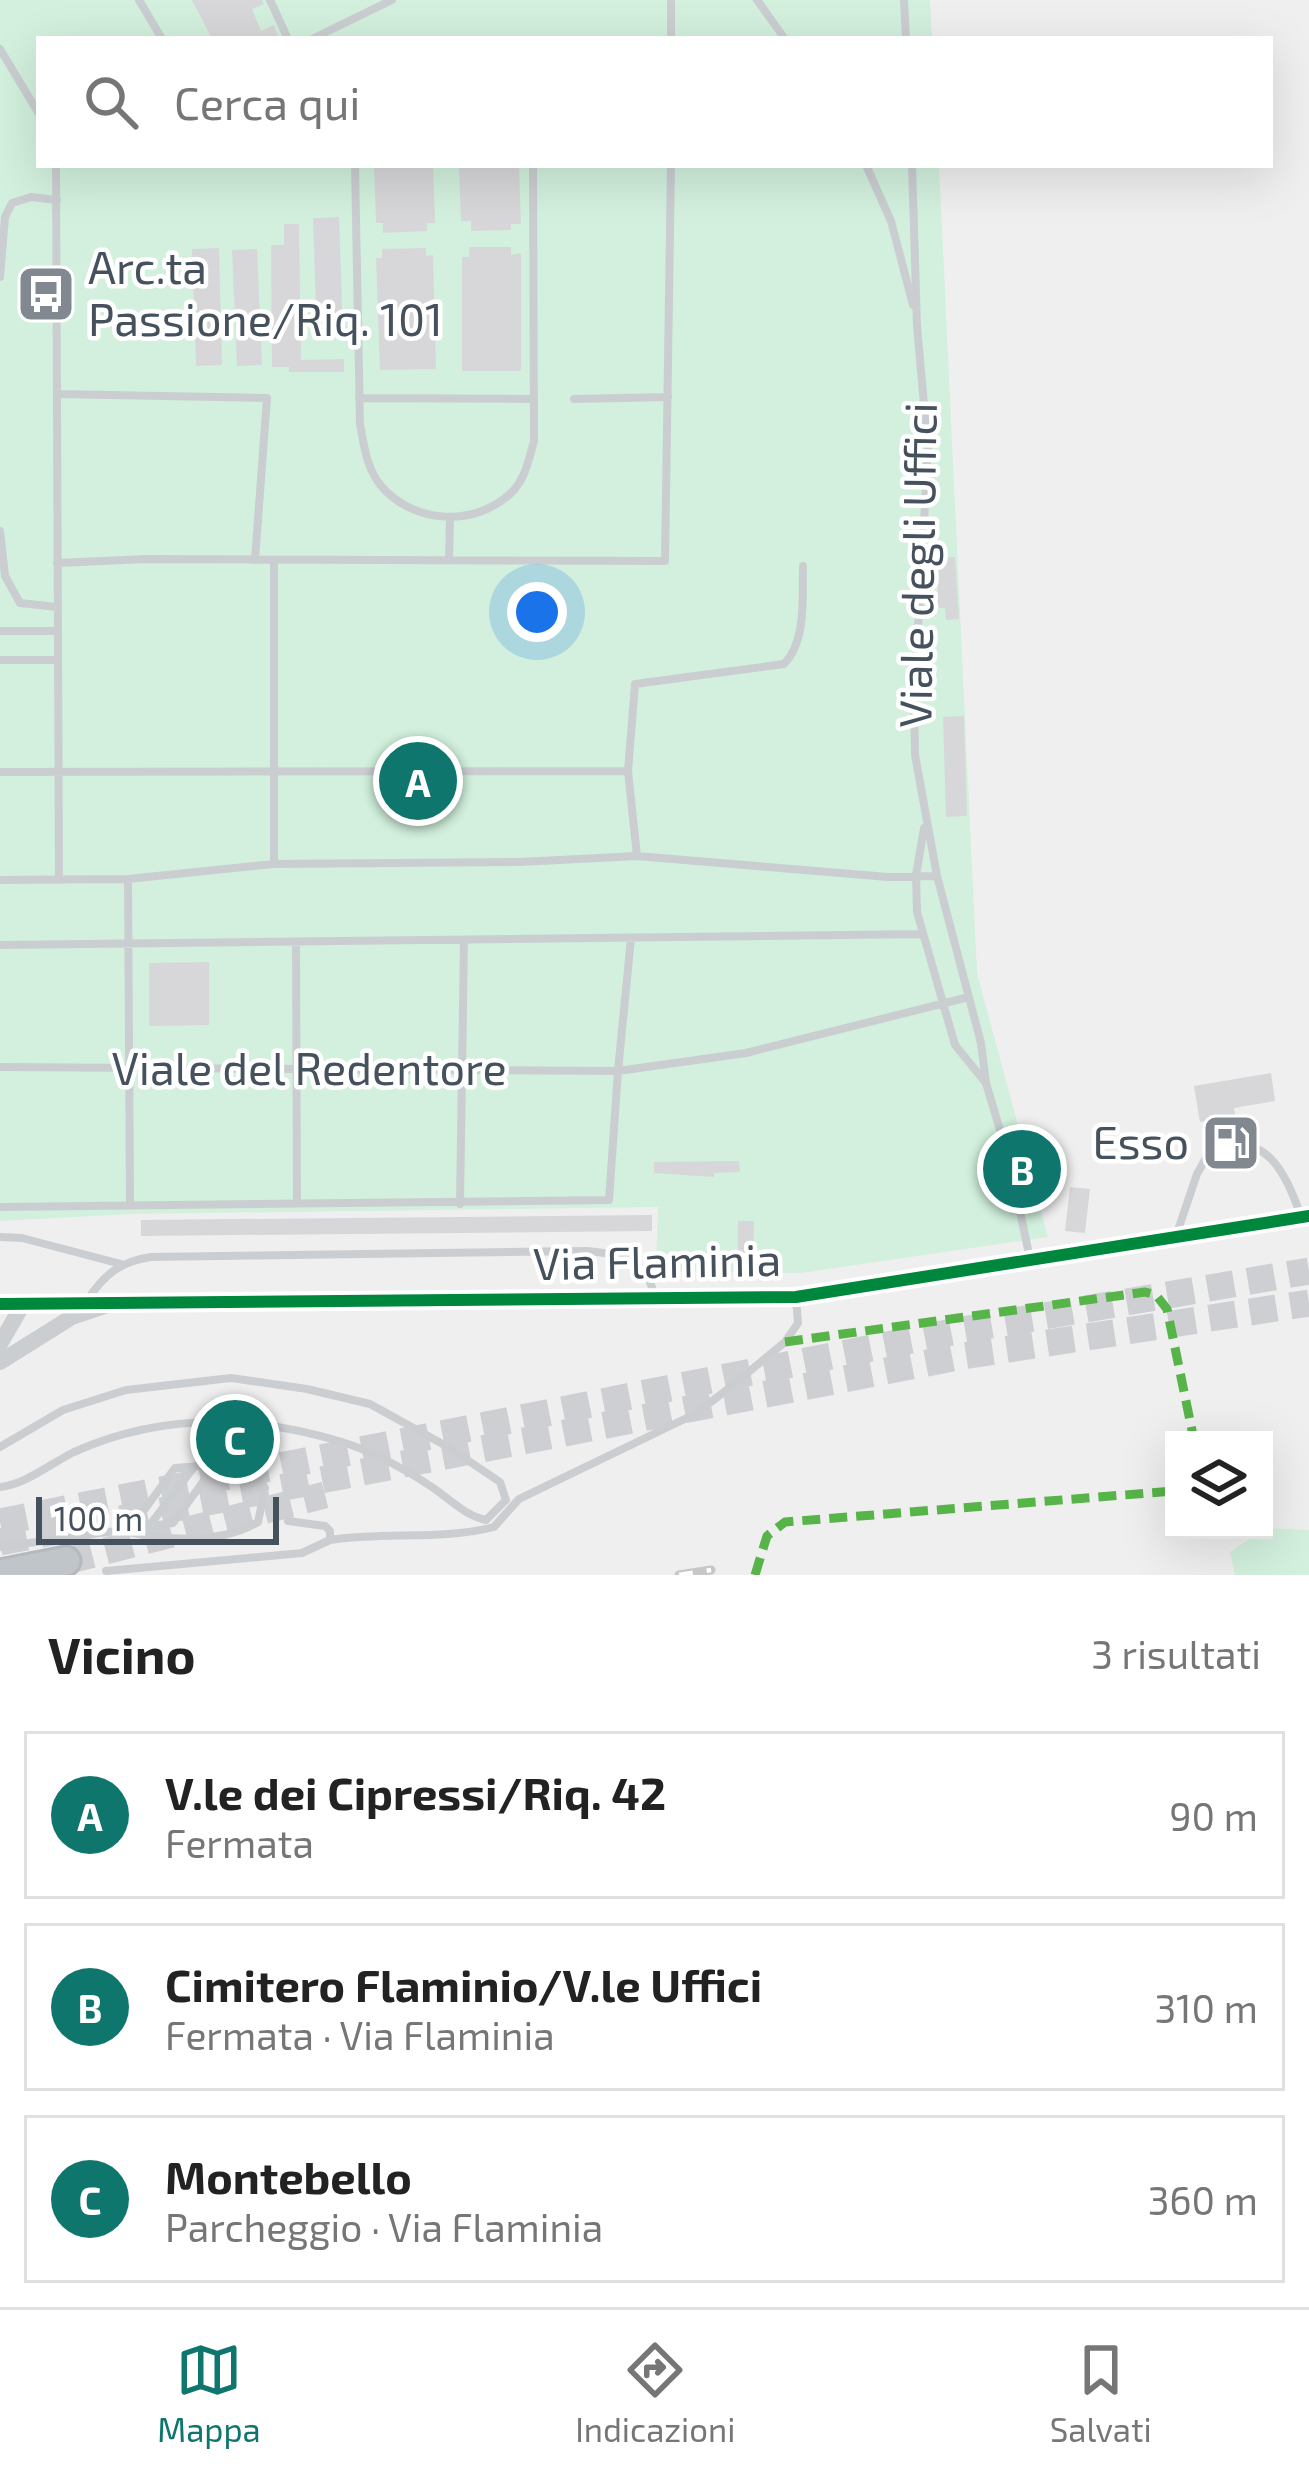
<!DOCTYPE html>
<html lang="it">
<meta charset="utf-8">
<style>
:root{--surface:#fff;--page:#f6f6f6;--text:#222;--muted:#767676;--line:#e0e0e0;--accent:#0f766e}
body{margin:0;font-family:"Exo 2",sans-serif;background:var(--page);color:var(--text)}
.controls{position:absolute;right:36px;bottom:36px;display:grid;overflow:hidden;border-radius:0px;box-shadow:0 12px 48px #0002}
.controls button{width:108px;height:108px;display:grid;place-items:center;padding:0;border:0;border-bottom:3px solid var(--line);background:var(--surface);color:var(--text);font:60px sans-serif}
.scale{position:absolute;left:36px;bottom:30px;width:243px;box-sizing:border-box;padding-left:12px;border:6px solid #45515c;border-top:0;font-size:33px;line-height:42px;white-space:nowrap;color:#45515c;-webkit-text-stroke:9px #fff;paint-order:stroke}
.you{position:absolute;left:537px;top:612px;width:42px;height:42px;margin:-30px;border:9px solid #fff;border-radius:50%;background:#1a73e8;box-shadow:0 0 0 18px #1a73e833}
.badge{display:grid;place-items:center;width:78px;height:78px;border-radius:50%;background:var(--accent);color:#fff;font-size:39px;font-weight:700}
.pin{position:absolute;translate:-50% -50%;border:6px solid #fff;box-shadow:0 3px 12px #0006}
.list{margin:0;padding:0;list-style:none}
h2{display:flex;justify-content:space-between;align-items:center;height:156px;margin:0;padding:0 48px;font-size:51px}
h2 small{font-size:39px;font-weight:400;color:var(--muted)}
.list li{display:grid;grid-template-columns:78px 1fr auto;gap:36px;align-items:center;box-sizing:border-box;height:168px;margin:0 24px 24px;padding:0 24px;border:3px solid var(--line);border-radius:0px}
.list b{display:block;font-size:45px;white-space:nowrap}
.list p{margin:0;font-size:39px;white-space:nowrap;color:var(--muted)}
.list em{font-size:39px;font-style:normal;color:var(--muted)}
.icon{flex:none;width:66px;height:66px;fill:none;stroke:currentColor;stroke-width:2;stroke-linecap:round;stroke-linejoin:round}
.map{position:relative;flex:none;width:1309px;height:1575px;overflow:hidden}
.search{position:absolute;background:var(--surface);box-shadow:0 12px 48px #0002;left:36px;right:36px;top:36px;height:132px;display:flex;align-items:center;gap:30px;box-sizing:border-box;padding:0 42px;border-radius:0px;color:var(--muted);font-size:45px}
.sheet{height:732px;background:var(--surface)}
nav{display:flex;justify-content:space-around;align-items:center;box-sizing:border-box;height:168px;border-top:3px solid var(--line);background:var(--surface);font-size:33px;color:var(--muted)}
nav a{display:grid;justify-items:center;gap:6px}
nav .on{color:var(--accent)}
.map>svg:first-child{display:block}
</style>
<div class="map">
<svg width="1309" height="1575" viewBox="0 0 1309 1575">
<rect width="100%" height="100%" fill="#f0efef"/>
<path fill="#d2f0dd" d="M0,0H930L932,39H39V165H939L977,973L1048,1237L801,1273L656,1271L658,1207L132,1214L0,1221Z
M1266,1528L1309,1530V1575H1235L1230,1552Z"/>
<path fill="#d7d7d9" d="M192,0H262L264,4L252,9L261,31L274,25L279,39H212Z
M374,165H433L435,223H427V231L383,233V223H376Z
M459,165H519L521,224H511V230L471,231V221H461Z
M339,217L343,335L317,336L313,218Z
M284,224H299L301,360L344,359V372H289V367H272L271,245H284Z
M469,247H511V255L521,253V371H462V257H469Z
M219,248L222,365L196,366L192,249Z
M426,248V256L433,255L436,369L380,370L376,258H382V249Z
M257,249L262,365L237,366L232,250Z
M955,557L959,619L946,620L945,608H938V558Z
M964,716L967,816L946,817L943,717Z
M209,962V1025L149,1026V963Z
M1271,1073L1275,1101L1234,1108L1243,1162L1220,1165L1213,1120L1200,1122L1194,1086Z
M739,1161L740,1172L714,1173V1177L654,1173V1162Z
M1070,1187L1090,1189L1085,1233L1065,1231Z
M652,1215V1231L141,1236V1220Z
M738,1221H754L753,1265L738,1264Z"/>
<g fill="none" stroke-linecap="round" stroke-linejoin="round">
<path stroke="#cecfd2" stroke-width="27" stroke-dasharray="27 14" stroke-linecap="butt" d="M0,1522L962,1330L1309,1271
M0,1542L963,1356L1309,1303
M66,1561L325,1495"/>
<g stroke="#b4b9bf" stroke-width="33">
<path id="trunk" d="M0,1574L66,1561"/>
</g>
<path stroke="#cbced0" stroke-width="8" d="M139,0L162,39
M270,0L288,39
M757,0L785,39
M904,0L906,39
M312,39L392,0
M671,39V0
M0,49L39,114
M56,165L59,880
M355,165L360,424C364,446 367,470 382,487C415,524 475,527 511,493C525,480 529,459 534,441L533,165
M866,165L891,221L913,305
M912,165L917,326L928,450L914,702L915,755L937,876L981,1043L986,1083L1010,1164L1030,1259
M0,277L5,217L12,203L31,197L57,200
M57,394L267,398L255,560
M359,398L534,399
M574,399L668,397
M0,531L5,576L20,603L57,607
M274,560V864
M449,560L450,517
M57,563L147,559L665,561L671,165
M0,631H57
M0,660H58
M0,772L628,771
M924,828L916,875L917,912L955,1045L986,1083
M637,856L628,771L635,684L784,664C807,641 802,596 803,566
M128,879L130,1203
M0,880L128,879L274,864L520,862L637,856L888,877L937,876
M296,944L297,1203
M0,945L922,934
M0,1067L618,1071L631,938
M460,1204L464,941
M0,1207L609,1200L618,1071L746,1053L969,997
M1176,1236L1197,1174L1211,1149C1267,1131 1284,1170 1301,1216
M0,1237L22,1238L121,1264
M87,1301C103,1275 121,1261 151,1257L587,1251C620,1254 649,1259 654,1297
M0,1447L63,1410L126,1390L231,1378L307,1389L370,1404L448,1447L500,1482L506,1500L486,1520C464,1515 451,1500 432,1487C407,1470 372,1451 342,1442C253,1415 161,1413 74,1452C50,1464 26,1484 0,1487
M236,1463L256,1474L265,1488L258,1522C221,1544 168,1541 128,1532L175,1468Z
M150,1525L194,1467
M330,1540C385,1531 440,1541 494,1527L519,1499L695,1414L728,1389L785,1342L798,1323L796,1298
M0,1547L173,1523L216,1464
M106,1571L302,1553L330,1540V1531L325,1526L288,1521"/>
<path stroke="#cbced0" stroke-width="16" d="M0,1304L796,1297L1309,1216
M0,1344L23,1304
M0,1362L72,1317L105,1306"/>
<use href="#trunk" stroke="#c0c5ca" stroke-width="27"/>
<g stroke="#c5c7c9" stroke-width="9">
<path id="rail" d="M679,1575L711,1570"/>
</g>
<use href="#rail" stroke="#fff" stroke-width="4.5" stroke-dasharray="14" stroke-linecap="butt"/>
<path stroke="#57b448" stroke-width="9" stroke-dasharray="18 9" stroke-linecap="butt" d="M785,1342L1145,1292L1156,1295L1167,1309L1194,1440
M755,1575L767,1536L785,1522L1174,1491"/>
<g stroke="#fff" stroke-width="20">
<path id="cycleway" d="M0,1304L796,1297L1309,1216"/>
</g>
<use href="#cycleway" stroke="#00873e" stroke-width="12"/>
</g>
<defs>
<g id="bus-square" transform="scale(3)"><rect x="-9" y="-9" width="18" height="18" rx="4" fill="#81888f" stroke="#fff"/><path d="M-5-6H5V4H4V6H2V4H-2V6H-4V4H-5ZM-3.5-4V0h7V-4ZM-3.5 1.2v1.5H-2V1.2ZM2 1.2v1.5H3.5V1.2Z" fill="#fff"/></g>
<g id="fuel-square" transform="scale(3)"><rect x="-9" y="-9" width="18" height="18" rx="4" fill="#81888f" stroke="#fff"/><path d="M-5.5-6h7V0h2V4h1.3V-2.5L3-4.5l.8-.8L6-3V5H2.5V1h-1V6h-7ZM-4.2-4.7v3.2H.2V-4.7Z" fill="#fff"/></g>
</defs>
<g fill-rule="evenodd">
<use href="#bus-square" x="46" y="294"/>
<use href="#fuel-square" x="1231" y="1143"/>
</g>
<g text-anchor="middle" stroke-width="9" stroke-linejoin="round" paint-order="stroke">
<g font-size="45" fill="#45515c" stroke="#fff" text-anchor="start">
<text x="88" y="284">Arc.ta<tspan x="88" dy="52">Passione/Riq. 101</tspan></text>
<text x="1189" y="1159" text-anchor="end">Esso</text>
</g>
<g font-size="45" fill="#45515c" stroke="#fff">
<text transform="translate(918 565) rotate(-89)" y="16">Viale degli Uffici</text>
<text x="309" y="1085">Viale del Redentore</text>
<text transform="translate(657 1262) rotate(-1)" y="16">Via Flaminia</text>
</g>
</g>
</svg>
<div class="controls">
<button><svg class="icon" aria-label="layers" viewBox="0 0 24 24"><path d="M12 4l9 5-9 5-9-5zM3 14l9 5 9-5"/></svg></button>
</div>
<div class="scale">100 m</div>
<div class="you"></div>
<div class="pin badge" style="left:418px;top:781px">A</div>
<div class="pin badge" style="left:1022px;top:1169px">B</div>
<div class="pin badge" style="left:235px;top:1439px">C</div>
<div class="search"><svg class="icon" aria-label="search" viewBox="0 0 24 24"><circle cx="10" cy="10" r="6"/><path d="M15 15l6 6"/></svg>Cerca qui</div>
</div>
<section class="sheet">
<h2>Vicino<small>3 risultati</small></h2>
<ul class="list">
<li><span class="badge">A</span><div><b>V.le dei Cipressi/Riq. 42</b><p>Fermata</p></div><em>90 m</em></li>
<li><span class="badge">B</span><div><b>Cimitero Flaminio/V.le Uffici</b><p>Fermata · Via Flaminia</p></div><em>310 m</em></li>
<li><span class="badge">C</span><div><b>Montebello</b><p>Parcheggio · Via Flaminia</p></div><em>360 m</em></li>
</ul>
</section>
<nav>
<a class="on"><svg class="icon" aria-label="map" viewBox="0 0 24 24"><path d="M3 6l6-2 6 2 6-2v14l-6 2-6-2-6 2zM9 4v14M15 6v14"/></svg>Mappa</a>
<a><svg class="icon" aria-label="directions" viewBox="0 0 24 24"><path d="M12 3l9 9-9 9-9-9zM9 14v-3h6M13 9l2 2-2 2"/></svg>Indicazioni</a>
<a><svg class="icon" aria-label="saved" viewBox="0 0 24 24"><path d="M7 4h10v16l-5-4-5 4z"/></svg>Salvati</a>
</nav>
